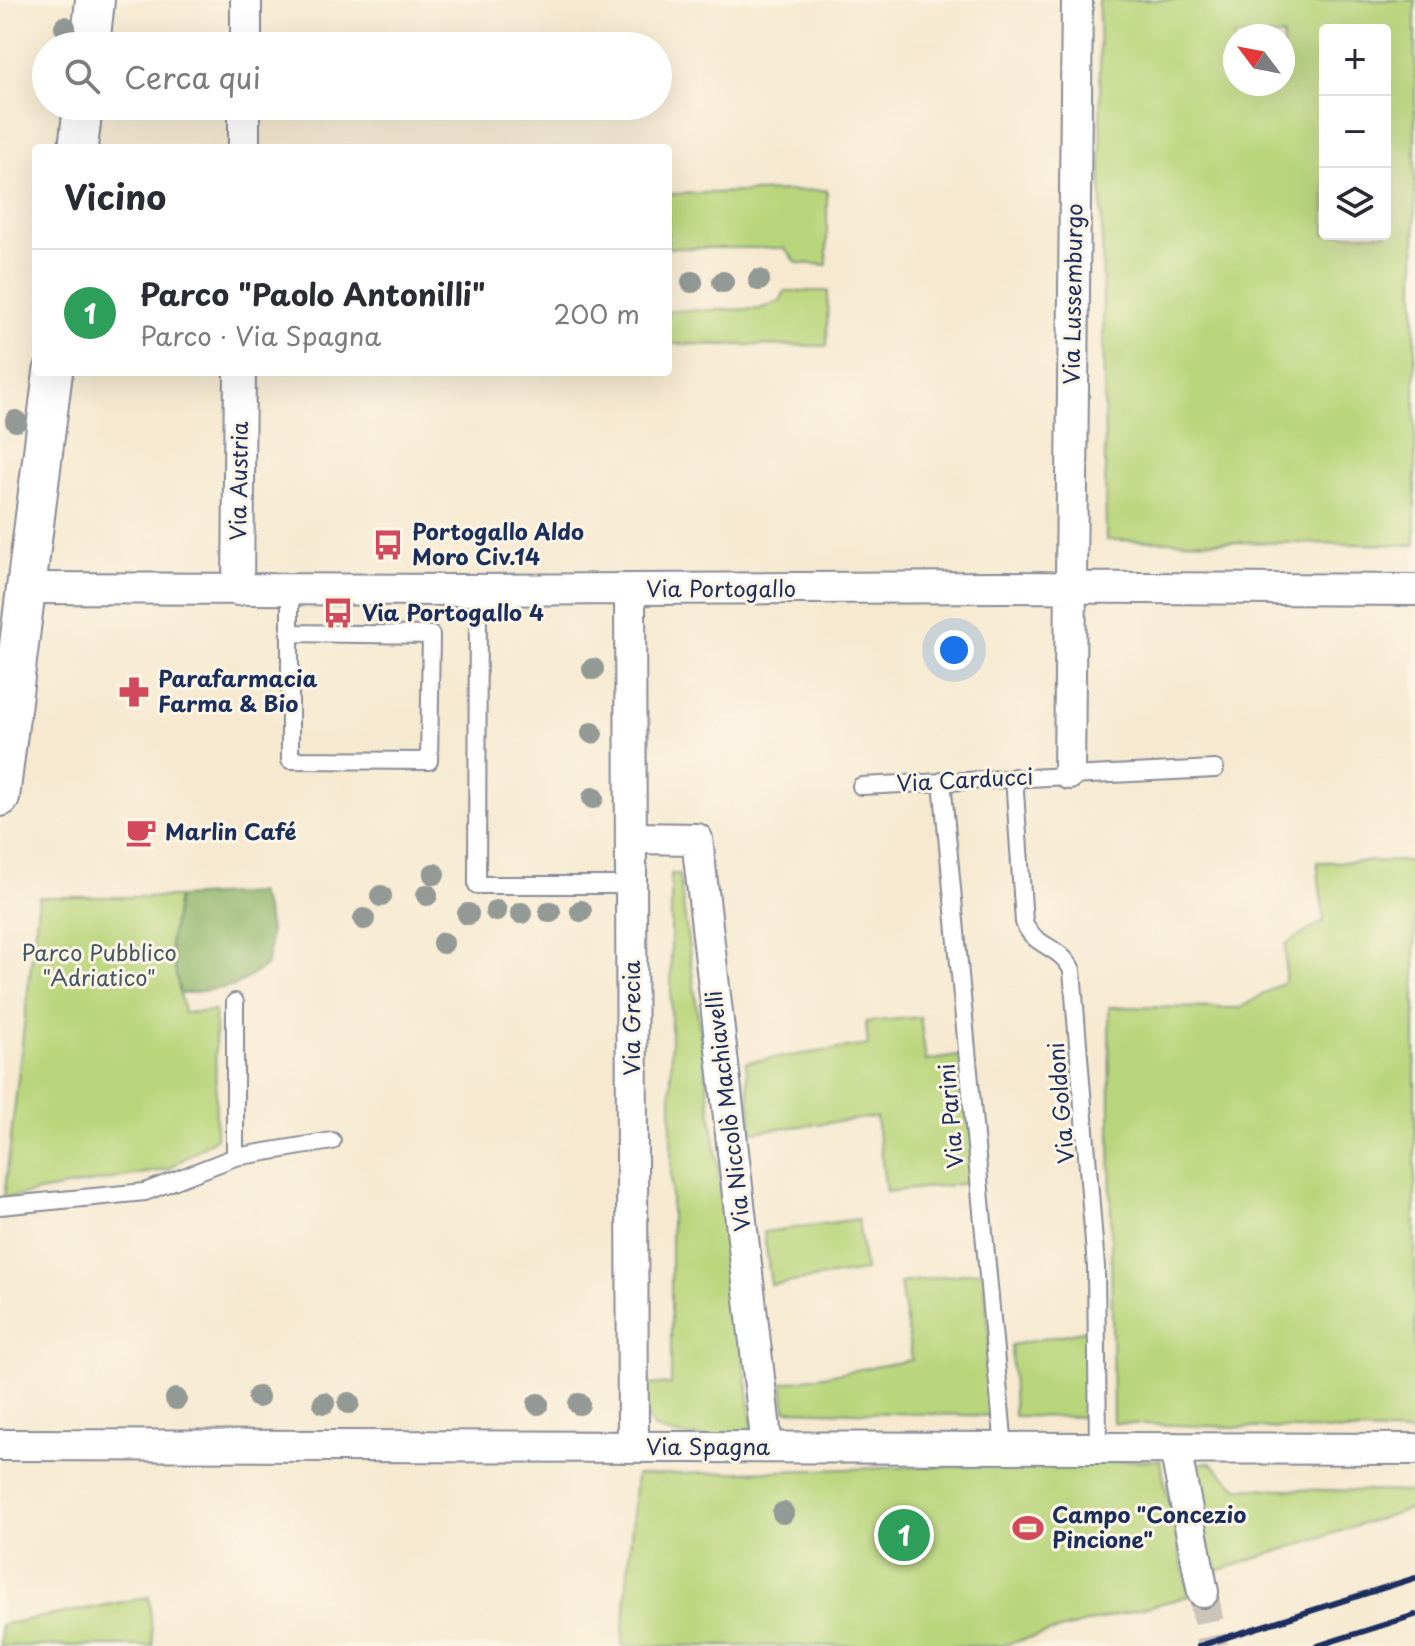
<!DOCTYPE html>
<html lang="it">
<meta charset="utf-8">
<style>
:root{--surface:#fff;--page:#f2f2f3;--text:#2b2b33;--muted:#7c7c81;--line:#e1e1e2;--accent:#d1495b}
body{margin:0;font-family:"Playpen Sans",sans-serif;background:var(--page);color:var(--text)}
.controls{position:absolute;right:24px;top:24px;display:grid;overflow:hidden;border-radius:8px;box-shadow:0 8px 32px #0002}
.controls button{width:72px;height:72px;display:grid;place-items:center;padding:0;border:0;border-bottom:2px solid var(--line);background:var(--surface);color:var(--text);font:40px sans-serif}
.compass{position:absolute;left:1223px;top:24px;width:72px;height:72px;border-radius:50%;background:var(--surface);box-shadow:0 8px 32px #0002;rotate:302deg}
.you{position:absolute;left:954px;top:650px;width:28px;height:28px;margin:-20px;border:6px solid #fff;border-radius:50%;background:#1a73e8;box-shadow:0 0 0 12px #1a73e833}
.badge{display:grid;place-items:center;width:52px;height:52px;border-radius:50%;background:var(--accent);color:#fff;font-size:26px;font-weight:700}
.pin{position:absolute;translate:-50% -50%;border:4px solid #fff;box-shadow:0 2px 8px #0006}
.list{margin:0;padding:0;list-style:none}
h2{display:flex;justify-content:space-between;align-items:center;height:104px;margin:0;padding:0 32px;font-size:34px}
h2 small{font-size:26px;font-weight:400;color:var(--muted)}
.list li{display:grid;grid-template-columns:52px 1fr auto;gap:24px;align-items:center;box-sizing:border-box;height:128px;padding:0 32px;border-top:2px solid var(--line)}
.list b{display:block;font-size:30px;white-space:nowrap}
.list p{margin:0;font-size:26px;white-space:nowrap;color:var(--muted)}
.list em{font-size:26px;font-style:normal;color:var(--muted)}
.icon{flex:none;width:44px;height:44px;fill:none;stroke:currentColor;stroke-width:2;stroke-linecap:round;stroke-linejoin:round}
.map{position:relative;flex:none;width:1415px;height:1646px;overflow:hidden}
.search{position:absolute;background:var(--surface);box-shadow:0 8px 32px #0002;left:32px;top:32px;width:640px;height:88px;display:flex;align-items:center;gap:20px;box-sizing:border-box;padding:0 28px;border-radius:44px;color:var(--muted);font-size:30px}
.panel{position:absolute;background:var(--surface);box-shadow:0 8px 32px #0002;left:32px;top:144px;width:640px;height:232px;border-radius:8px}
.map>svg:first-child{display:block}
</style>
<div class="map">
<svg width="1415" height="1646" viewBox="0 0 1415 1646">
<rect width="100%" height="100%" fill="#fcf5e5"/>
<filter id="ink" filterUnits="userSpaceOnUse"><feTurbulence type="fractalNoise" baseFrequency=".0125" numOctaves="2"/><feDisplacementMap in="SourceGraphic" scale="16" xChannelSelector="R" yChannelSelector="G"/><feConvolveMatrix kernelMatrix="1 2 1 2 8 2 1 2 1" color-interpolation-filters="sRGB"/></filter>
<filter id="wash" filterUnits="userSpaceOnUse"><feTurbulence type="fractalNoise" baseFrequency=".006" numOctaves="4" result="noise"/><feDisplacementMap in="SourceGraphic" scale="32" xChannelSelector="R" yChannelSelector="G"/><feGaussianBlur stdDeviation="1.8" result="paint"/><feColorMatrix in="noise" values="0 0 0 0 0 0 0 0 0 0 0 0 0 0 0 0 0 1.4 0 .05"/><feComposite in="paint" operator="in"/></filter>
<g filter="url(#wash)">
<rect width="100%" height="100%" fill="#f6e9d0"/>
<path fill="#b9d57b" stroke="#6a826c" stroke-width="2" fill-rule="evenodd" d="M1099,0H1415V545L1106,540ZM1325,30H1385V234H1325ZM1235,36H1283V84H1235Z
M827,190V265L797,263L784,248H668V194Z
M785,291H828L827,346L668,344V311L760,309L780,301Z
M1415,861V1433L1113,1423L1109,1007L1240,1008L1285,981L1286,944L1324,921L1317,862Z
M671,874H679L754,1436C732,1436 662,1443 649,1422C644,1413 645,1395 643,1385L671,1384Z
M39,897H178L170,944L184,1013L215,1011L216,1138L168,1169L4,1198Z
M920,1017L926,1061L964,1055L978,1182L886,1192L876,1117L752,1132L746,1062L868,1045L866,1022Z
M858,1219L865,1271L771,1285L764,1232Z
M983,1271L997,1416L785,1410L783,1383L912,1360L900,1283Z
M1093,1329L1094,1417L1014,1416L1011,1345Z
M1160,1460L1189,1596L999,1646H622L636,1475Z
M1201,1463H1211L1238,1488L1415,1492V1507L1211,1573L1194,1468Z
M149,1597L153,1646H0V1625Z"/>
<path fill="#92b66b" stroke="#567264" stroke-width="2" d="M258,893C271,919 273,938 266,966L235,986L180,994L170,944L178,897Z"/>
</g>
<g filter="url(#ink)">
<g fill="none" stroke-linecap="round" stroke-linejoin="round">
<path stroke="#cac4b9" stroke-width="30" stroke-dasharray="30 15" stroke-linecap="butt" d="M1203,1592L1213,1646"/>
<g stroke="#888c97" stroke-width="20">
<path id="service" d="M478,590L477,885H632
M289,633L431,635L429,761L290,760V590
M1014,777L1024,922C1033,947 1060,945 1072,970L1096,1267L1098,1448
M942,781L1004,1448
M861,786L1215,769
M235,1157L332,1141
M0,1206L145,1192L235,1157V1002"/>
</g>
<g stroke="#888c97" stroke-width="34">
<path id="minor" d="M246,46V0
M244,148V106
M27,588L451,590L1004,587L1415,590
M238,590L240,372
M630,590L633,1446
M1069,774L1077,0
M632,838L697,839L767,1447
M0,1445L1415,1449
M1175,1448L1203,1592"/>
</g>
<g stroke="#888c97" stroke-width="42">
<path id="tertiary" d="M90,46L95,0
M78,148L83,106
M0,797L53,372"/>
</g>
<use href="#service" stroke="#fff" stroke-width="16"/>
<use href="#minor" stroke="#fff" stroke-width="30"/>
<use href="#tertiary" stroke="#fff" stroke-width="38"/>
<path stroke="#1b2f5e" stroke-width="6" d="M1199,1646L1415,1578
M1317,1646L1415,1615"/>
</g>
<g fill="#939995">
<circle cx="65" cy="27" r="11"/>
<circle cx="759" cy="280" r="11"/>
<circle cx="692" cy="282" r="11"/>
<circle cx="723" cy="282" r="11"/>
<circle cx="16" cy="421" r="11"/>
<circle cx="593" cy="669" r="11"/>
<circle cx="592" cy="733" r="11"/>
<circle cx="593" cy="798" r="11"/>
<circle cx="434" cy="874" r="11"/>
<circle cx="427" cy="895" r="11"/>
<circle cx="381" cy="896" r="11"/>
<circle cx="496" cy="911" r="11"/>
<circle cx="581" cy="911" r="11"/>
<circle cx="550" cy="912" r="11"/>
<circle cx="521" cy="913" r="11"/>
<circle cx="468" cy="914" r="11"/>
<circle cx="364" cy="919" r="11"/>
<circle cx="443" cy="943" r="11"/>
<circle cx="258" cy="1397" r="11"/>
<circle cx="176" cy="1399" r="11"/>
<circle cx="324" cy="1403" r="11"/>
<circle cx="349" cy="1403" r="11"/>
<circle cx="538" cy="1404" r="11"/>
<circle cx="579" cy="1404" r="11"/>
<circle cx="783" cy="1513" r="11"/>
</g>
</g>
<defs>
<g id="bus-bare" transform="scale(2.4)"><path d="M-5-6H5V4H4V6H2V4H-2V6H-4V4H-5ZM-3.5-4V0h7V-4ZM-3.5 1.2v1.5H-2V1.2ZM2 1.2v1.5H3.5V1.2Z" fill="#d1495b" stroke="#fcf5e5" stroke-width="2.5" paint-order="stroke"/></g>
<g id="pharmacy-bare" transform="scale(2.4)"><path d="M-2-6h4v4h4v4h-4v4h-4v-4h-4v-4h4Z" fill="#d1495b" stroke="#fcf5e5" stroke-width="2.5" paint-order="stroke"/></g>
<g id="cafe-bare" transform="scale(2.4)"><path d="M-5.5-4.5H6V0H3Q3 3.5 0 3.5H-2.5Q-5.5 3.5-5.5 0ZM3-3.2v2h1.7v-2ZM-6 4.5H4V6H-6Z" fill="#d1495b" stroke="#fcf5e5" stroke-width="2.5" paint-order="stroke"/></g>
<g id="stadium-bare" transform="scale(2.4)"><path d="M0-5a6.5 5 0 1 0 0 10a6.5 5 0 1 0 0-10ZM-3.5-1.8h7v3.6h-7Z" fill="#d1495b" stroke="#fcf5e5" stroke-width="2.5" paint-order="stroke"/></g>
</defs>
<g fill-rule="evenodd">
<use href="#bus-bare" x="388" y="545"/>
<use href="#bus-bare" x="338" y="613"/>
<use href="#pharmacy-bare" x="134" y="692"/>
<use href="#cafe-bare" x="141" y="832"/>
<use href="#stadium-bare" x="1028" y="1528"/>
</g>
<g text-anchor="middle" stroke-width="6" stroke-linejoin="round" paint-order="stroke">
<g font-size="22" fill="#1b2f5e" stroke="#fcf5e5">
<text transform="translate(1073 294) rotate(-89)" y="8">Via Lussemburgo</text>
<text transform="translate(239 481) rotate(-89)" y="8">Via Austria</text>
<text x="721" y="597">Via Portogallo</text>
<text transform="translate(965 780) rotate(-3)" y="8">Via Carducci</text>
<text transform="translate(632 1018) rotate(-90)" y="8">Via Grecia</text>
<text transform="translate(1061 1103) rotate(-95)" y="8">Via Goldoni</text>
<text transform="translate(728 1111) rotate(-97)" y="8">Via Niccolò Machiavelli</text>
<text transform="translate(951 1116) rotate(-95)" y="8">Via Parini</text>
<text x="708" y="1455">Via Spagna</text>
</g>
<g font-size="22" font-weight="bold" fill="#1b2f5e" stroke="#fcf5e5" text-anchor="start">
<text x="412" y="540">Portogallo Aldo<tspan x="412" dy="25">Moro Civ.14</tspan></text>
<text x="362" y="621">Via Portogallo 4</text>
<text x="158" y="687">Parafarmacia<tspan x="158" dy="25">Farma &amp; Bio</tspan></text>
<text x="165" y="840">Marlin Café</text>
<text x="1052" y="1523">Campo "Concezio<tspan x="1052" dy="25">Pincione"</tspan></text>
</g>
<g font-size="22" fill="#425865" stroke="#fcf5e5">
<text x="99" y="961">Parco Pubblico<tspan x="99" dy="25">"Adriatico"</tspan></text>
</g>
</g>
</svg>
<div class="controls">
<button>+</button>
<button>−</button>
<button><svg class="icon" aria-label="layers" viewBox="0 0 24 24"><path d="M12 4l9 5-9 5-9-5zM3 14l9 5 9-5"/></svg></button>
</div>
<svg class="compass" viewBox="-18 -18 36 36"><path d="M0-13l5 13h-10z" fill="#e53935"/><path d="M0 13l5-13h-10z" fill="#7c7c81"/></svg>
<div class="you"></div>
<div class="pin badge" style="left:904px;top:1535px;background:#2e9e5b">1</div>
<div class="search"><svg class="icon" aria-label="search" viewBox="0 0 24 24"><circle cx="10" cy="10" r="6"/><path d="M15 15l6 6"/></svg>Cerca qui</div>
<section class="panel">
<h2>Vicino<small></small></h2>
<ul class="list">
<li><span class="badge" style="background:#2e9e5b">1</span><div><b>Parco &quot;Paolo Antonilli&quot;</b><p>Parco · Via Spagna</p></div><em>200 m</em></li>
</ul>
</section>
</div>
